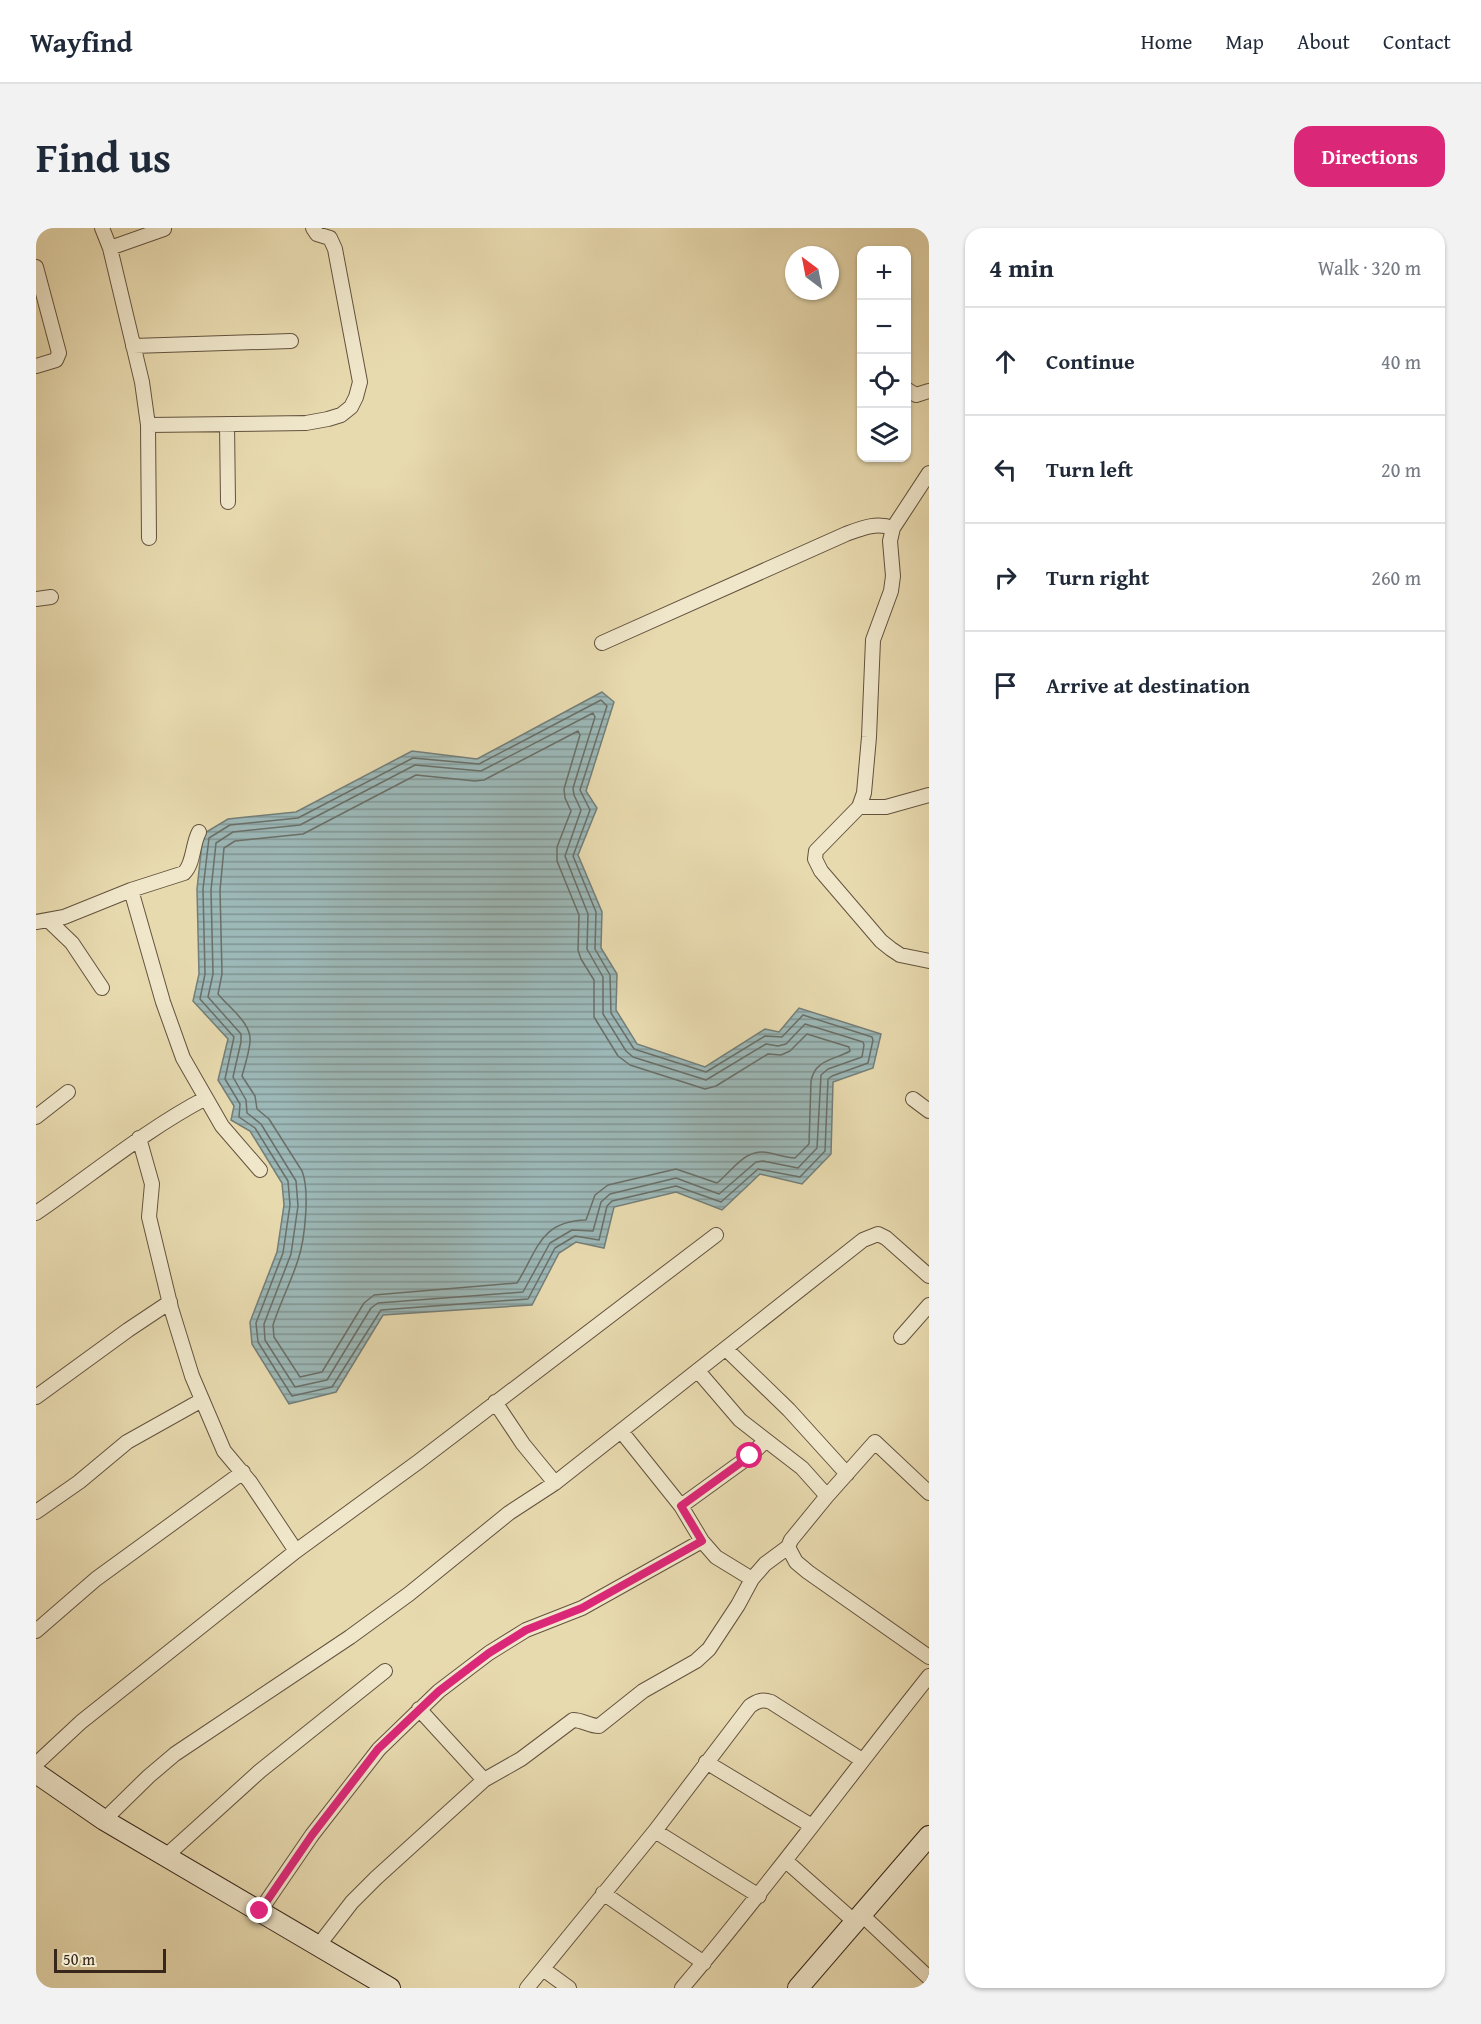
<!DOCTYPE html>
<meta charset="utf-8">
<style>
:root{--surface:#fff;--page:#f2f2f3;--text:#1f2937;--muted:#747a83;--line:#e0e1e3;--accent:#db2777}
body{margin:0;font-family:"Gentium Book Plus",serif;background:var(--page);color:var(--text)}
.controls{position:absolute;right:18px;top:18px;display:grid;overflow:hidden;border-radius:12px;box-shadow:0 2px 4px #0004}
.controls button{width:54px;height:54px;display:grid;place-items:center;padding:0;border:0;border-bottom:2px solid var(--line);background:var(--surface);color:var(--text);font:30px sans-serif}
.compass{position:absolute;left:749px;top:18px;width:54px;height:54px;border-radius:50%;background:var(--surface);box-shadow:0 2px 4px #0004;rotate:328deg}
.scale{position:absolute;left:18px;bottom:15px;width:112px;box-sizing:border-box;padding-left:6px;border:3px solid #372619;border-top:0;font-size:16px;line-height:21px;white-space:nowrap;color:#372619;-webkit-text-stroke:4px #f0e7cb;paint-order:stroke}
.stop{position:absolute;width:18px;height:18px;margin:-14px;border:4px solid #db2777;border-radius:50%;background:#fff}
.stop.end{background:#db2777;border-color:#fff;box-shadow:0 2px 6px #0008}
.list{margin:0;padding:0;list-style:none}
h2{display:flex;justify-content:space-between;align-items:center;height:78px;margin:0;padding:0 24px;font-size:26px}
h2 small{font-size:20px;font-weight:400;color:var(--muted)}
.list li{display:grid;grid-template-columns:39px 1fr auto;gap:18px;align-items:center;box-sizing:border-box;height:108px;padding:0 24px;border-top:2px solid var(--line)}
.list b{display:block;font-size:22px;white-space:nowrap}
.list em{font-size:20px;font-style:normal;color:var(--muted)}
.icon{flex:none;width:33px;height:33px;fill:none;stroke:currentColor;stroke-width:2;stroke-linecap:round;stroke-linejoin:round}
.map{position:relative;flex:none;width:893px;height:1760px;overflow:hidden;border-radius:18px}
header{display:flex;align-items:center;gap:36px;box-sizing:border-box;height:84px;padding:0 30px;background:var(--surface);border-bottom:2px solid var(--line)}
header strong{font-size:28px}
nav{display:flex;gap:33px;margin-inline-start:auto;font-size:21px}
.intro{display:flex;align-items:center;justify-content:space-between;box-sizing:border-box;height:144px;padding:0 36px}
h1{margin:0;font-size:42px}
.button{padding:15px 27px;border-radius:18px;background:var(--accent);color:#fff;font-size:21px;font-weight:700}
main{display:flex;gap:36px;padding:0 36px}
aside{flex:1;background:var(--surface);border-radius:18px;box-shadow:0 2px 4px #0004}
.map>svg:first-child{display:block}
</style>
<header>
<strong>Wayfind</strong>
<nav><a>Home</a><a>Map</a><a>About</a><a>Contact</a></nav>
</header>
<div class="intro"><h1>Find us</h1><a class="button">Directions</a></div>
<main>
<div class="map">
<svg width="893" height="1760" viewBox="0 0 893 1760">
<defs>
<pattern id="water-rules" width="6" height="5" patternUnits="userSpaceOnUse" patternTransform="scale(1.5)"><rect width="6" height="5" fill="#9cb8b7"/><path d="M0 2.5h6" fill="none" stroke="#809594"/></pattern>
</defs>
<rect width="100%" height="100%" fill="#e8daaf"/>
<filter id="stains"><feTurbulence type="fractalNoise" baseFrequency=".00333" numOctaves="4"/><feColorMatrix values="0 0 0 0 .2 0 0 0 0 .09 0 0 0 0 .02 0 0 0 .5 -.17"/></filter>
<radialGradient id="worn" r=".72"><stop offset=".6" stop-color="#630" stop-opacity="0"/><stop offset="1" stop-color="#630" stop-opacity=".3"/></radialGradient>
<path fill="url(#water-rules)" stroke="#747e78" stroke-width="1.5" d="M566,464L578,474L550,563L561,580L542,627L566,684L565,720L581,746L580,782L601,816L669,839L729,801L743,804L763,780L845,806L837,840L797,854L795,926L766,956L724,946L686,982L640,964L578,979L568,1020L540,1014L523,1025L496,1077L347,1087L300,1164L253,1176L216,1116L214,1094L241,1024L248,977L246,955L214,903L195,892L198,878L182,852L192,811L157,773L163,746L161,661L167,606L192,591L260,584L376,523L441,531Z"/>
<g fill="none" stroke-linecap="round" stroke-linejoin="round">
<path stroke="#6a6f68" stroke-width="1.5" d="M565,472L571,478L544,562L554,582L537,628L560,684L559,721L574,747L575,785L598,821L670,844L729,808L746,809L767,787L836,809L837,812L832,835L796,848L792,851L789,923L764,949L722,941L685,974L640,958L576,973L571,978L563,1012L539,1008L519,1020L492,1071L345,1082L296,1159L256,1168L222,1114L220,1095L247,1025L254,977L252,953L219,900L203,889L204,876L189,851L198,809L164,771L169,746L167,661L173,610L194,597L262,590L377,530L443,536Z
M557,485L559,489L537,560L538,567L545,582L529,628L552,686L551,721L567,749V786L590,823L597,829L670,852L730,816L742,818L750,816L769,796L827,814L828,817L826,829L792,841L785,847L781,920L762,940L727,933L720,934L683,966L640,950L574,966L565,974L557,1003L536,1002L514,1015L487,1064L342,1075L335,1080L291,1152L259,1159L229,1112L228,1096L255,1026L262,978L260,953L225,896L211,885L210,872L197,849L205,814V806L172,769L177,746L175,662L180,615L197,604L264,597L379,537L445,543Z
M542,503L544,507L528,561L529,570L535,583L521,619V633L543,687L542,722L545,731L558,752V789L582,828L594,837L669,861L680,858L732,826L745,827L754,823L771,806L813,819L814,823C799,832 779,831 775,853L773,916L759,930C748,930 736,924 725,924C707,924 694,945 681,955L640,941L572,957L559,967L550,992C504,993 502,1022 481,1055L338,1067L328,1075L286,1144L264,1149L238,1109L237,1097C244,1075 255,1054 262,1032C269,1011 274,963 266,943L233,891L221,881L219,868L206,848C209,837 213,825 214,814C216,795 193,780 182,766L186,746L184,662L188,620L199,613L267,606L380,547L439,553L448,552Z"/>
<g stroke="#63533e" stroke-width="16">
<path id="street" d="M66,0L74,20L106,154L112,197L113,310
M74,20L128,1
M0,39L23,125L20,132L0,138
M97,118L255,113
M870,161L880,167L893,163
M191,196L192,274
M112,197L270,195L292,191L305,187L315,179L320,169L324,154L299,21L294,10L281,6L277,0
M893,245L857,300L854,313L857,348L855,363L837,412L833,509L828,565L823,579L780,623L779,631L785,643L845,713L855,721L864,727L893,733
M0,371L15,369
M566,415L810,306C826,300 840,294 857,300
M823,579H850L893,567
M95,662L127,774L147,830L186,898L224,942
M13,693L36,715L66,760
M0,694L28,689L95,662L148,645C158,635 156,617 163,604
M877,871L893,883
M0,889L32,864
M103,910L116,956L113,989L135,1080L156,1148L188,1223L214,1254L260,1323
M0,985C57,946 109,902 170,870
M865,1109L893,1077
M690,1121L753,1182L811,1246
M662,1143L704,1192L766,1240L791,1268
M0,1169L92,1102L134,1074
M459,1174L487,1216L519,1255
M585,1203L645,1278L666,1313L680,1329L716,1351
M893,1265L839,1214L791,1268L755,1312L752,1319L760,1334L772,1344L893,1429
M645,1278L714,1228L729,1213
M0,1284L43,1254L91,1214L166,1172
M0,1403L60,1351L207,1244
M383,1481L448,1552
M670,1534L776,1598
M0,1536L45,1494L260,1323L382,1234L680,1007
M68,1592L113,1548L139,1526L314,1409L373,1366L473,1285L519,1255L827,1012L842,1006L850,1010L893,1048
M619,1603L723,1668
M130,1628L224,1543L349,1443
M750,1633L819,1694
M567,1665L668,1735
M224,1683L276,1607L343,1521L403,1463L453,1425L490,1402L546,1380L666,1313
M825,1686L893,1750
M282,1718L316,1674L340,1650L448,1552L485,1531L537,1492C547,1492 553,1498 563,1498L607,1463L660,1433L673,1421L702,1377L716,1351L729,1336L752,1319
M507,1741L533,1760
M491,1760L619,1603L714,1478C721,1473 726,1471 735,1474L826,1532
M646,1760C732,1659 810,1552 893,1448"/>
</g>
<g stroke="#372619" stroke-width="22">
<path id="secondary" d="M0,1545L68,1592L354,1760
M762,1760L893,1608"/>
</g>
<use href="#street" stroke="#f0e7cb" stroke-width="14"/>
<use href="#secondary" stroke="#f0e7cb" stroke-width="20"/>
</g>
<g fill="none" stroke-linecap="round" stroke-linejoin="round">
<path stroke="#db2777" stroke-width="8" d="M224,1683L276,1607L342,1521L403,1463L453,1425L490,1402L546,1380L666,1313L645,1278L714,1228"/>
</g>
<rect width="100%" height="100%" filter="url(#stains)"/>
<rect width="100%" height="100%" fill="url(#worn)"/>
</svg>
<div class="controls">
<button>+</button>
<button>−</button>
<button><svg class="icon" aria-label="locate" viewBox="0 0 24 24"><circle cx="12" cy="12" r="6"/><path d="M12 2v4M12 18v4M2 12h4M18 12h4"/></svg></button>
<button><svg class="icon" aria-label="layers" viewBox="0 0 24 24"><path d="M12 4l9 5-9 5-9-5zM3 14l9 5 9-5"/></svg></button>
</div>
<svg class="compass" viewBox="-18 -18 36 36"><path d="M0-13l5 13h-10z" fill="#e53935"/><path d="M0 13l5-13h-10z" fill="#747a83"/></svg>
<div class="scale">50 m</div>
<div class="stop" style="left:714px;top:1228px"></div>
<div class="stop end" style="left:224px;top:1683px"></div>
</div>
<aside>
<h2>4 min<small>Walk · 320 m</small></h2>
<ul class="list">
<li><svg class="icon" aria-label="ahead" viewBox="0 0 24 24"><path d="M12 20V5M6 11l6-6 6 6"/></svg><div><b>Continue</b></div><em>40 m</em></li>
<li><svg class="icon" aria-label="left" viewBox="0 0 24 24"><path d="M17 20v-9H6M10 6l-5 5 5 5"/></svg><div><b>Turn left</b></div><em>20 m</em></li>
<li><svg class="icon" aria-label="right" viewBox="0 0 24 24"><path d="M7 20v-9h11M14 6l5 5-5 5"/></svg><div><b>Turn right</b></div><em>260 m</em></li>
<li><svg class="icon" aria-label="arrive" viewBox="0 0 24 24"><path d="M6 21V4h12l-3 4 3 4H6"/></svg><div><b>Arrive at destination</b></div></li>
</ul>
</aside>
</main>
